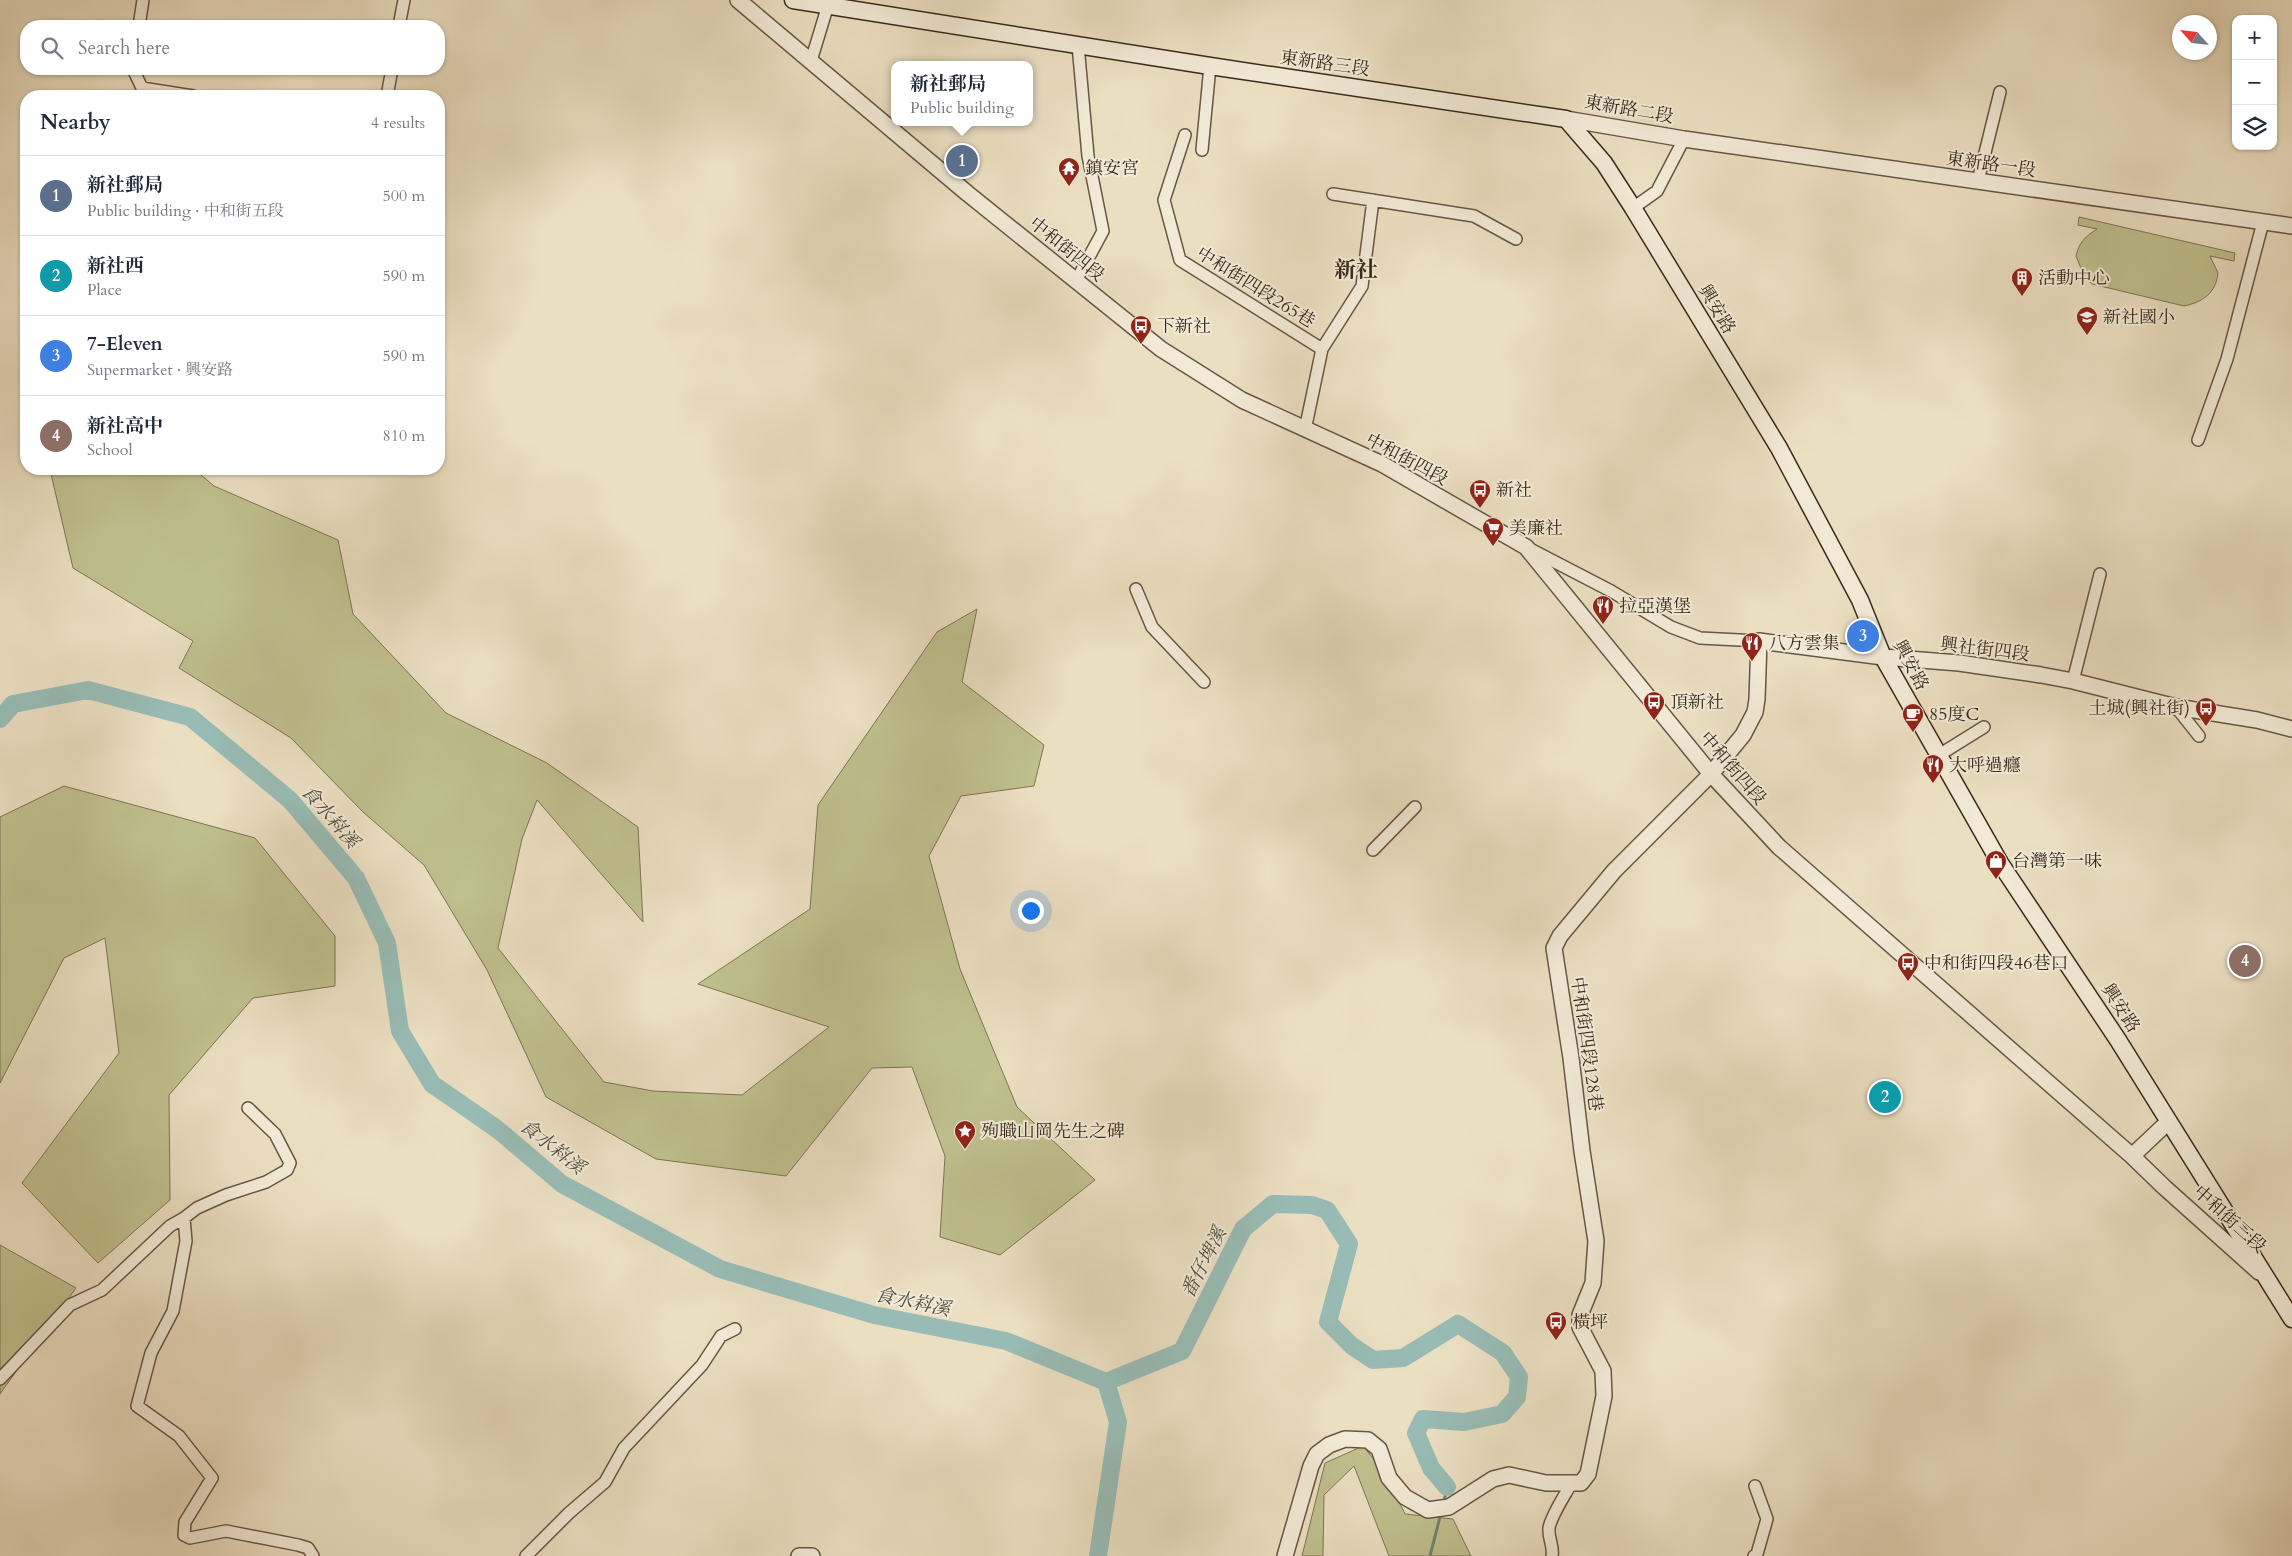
<!DOCTYPE html>
<meta charset="utf-8">
<style>
:root{--surface:#fff;--page:#f6f6f7;--text:#1f2937;--muted:#747a83;--line:#e0e1e3;--accent:#b45309}
body{margin:0;font-family:Cardo,"Noto Serif TC",serif;background:var(--page);color:var(--text)}
.controls{position:absolute;right:15px;top:15px;display:grid;overflow:hidden;border-radius:10px;box-shadow:0 1px 4px #0004}
.controls button{width:45px;height:45px;display:grid;place-items:center;padding:0;border:0;border-bottom:1px solid var(--line);background:var(--surface);color:var(--text);font:25px sans-serif}
.compass{position:absolute;left:2172px;top:15px;width:45px;height:45px;border-radius:50%;background:var(--surface);box-shadow:0 1px 4px #0004;rotate:297deg}
.you{position:absolute;left:1030px;top:910px;width:18px;height:18px;margin:-12px;border:4px solid #fff;border-radius:50%;background:#1a73e8;box-shadow:0 0 0 8px #1a73e833}
.badge{display:grid;place-items:center;width:32px;height:32px;border-radius:50%;background:var(--accent);color:#fff;font-size:16px;font-weight:700}
.pin{position:absolute;translate:-50% -50%;border:2px solid #fff;box-shadow:0 1px 5px #0006}
.popup{position:absolute;left:891px;top:61px;width:142px;height:65px;box-sizing:border-box;display:grid;place-content:center;border-radius:10px;background:var(--surface);filter:drop-shadow(0 1px 4px #0005);font-size:16px;white-space:nowrap;color:var(--muted)}
.popup b{font-size:19px;color:var(--text)}
.popup::after{content:'';position:absolute;left:50%;top:100%;margin-left:-10px;border:10px solid transparent;border-top-color:var(--surface)}
.list{margin:0;padding:0;list-style:none}
h2{display:flex;justify-content:space-between;align-items:center;height:65px;margin:0;padding:0 20px;font-size:21px}
h2 small{font-size:16px;font-weight:400;color:var(--muted)}
.list li{display:grid;grid-template-columns:32px 1fr auto;gap:15px;align-items:center;box-sizing:border-box;height:80px;padding:0 20px;border-top:1px solid var(--line)}
.list b{display:block;font-size:19px;white-space:nowrap}
.list p{margin:0;font-size:16px;white-space:nowrap;color:var(--muted)}
.list em{font-size:16px;font-style:normal;color:var(--muted)}
.icon{flex:none;width:28px;height:28px;fill:none;stroke:currentColor;stroke-width:2;stroke-linecap:round;stroke-linejoin:round}
.map{position:relative;flex:none;width:2292px;height:1556px;overflow:hidden}
.search{position:absolute;background:var(--surface);box-shadow:0 1px 4px #0004;left:20px;top:20px;width:425px;height:55px;display:flex;align-items:center;gap:12px;box-sizing:border-box;padding:0 18px;border-radius:20px;color:var(--muted);font-size:19px}
.panel{position:absolute;background:var(--surface);box-shadow:0 1px 4px #0004;left:20px;top:90px;width:425px;height:385px;border-radius:20px}
.map>svg:first-child{display:block}
</style>
<div class="map">
<svg width="2292" height="1556" viewBox="0 0 2292 1556">
<rect width="100%" height="100%" fill="#ebdfc2"/>
<filter id="stains"><feTurbulence type="fractalNoise" baseFrequency=".004" numOctaves="4"/><feColorMatrix values="0 0 0 0 .2 0 0 0 0 .09 0 0 0 0 .02 0 0 0 .5 -.17"/></filter>
<radialGradient id="worn" r=".72"><stop offset=".6" stop-color="#630" stop-opacity="0"/><stop offset="1" stop-color="#630" stop-opacity=".3"/></radialGradient>
<path fill="#bfc08e" stroke="#7c7554" d="M2079,217L2235,253L2234,261L2210,256L2218,273C2216,293 2203,302 2184,306L2092,284L2085,278L2076,256C2079,242 2086,236 2097,229L2078,225Z
M54,469H194L214,486L338,540L353,614L446,713L547,763L638,827L643,922L537,800L522,839L498,948L604,1082L653,1091L742,1095L829,1027L698,984L810,909L818,805L937,632L977,609L962,682L1044,745L1034,786L961,796L929,856L960,969L1017,1107L1095,1180L1000,1255L940,1237L945,1156L912,1067L872,1068L786,1176L656,1159L546,1097L487,970L424,865L363,812L291,738L179,668L193,641L73,568L51,474Z
M64,786L255,838L335,936V986L253,998L169,1095L170,1200L98,1263L22,1183L119,1053L105,938L64,958L0,1083V817Z
M0,1245L76,1288L0,1394Z
M1363,1446L1386,1474L1405,1514L1453,1519L1471,1556H1389L1354,1466L1324,1495L1323,1556H1302L1325,1463Z"/>
<g fill="none" stroke-linecap="round" stroke-linejoin="round">
<path stroke="#728277" stroke-width="3" d="M1444,1502L1447,1487
M1430,1556L1441,1513"/>
<path stroke="#98bcb5" stroke-width="18" d="M0,719L13,704L88,690L190,717L290,800L356,878L387,943L400,1031L432,1084L497,1129L562,1184L720,1269L874,1315L1006,1341L1106,1382L1118,1422L1098,1556
M1106,1382L1182,1351L1243,1229L1273,1204L1312,1205L1327,1210L1349,1244L1328,1322L1352,1346L1373,1360L1403,1358L1458,1324L1503,1353L1519,1377L1517,1397L1502,1414L1464,1422L1423,1419L1416,1433L1431,1468L1447,1487"/>
<g stroke="#665745" stroke-width="14">
<path id="minor" d="M139,26L143,0
M399,26L404,0
M811,61L828,5
M133,69L142,88L193,96
M387,96L392,69
M1185,135L1164,200L1180,260L1322,349
M1202,150L1210,66
M1978,181L2000,92
M1333,194L1474,216L1516,239
M1633,208L1657,191L1684,139
M1076,281L1103,231L1088,156L1078,45
M1305,430L1322,349L1362,286L1373,200
M2198,440L2227,359L2263,222
M1530,549L1611,591L1671,627L1700,638L1759,641
M1136,589L1152,627L1204,682
M2073,681L2100,574
M2176,707L2199,736
M1939,755L1984,727
M1373,850L1415,807
M184,1218L186,1241L173,1311L151,1353L137,1406L179,1436L212,1478L185,1522L184,1535L190,1538L226,1531L298,1545L308,1548L313,1556
M0,1379L70,1305L102,1290L170,1226L184,1218L197,1208L226,1195L266,1182L287,1170L290,1163L275,1134L248,1108
M526,1556L569,1513L605,1482L624,1448L702,1365L721,1336L735,1329
M1552,1556C1554,1546 1548,1539 1549,1528C1551,1516 1565,1495 1571,1484
M1754,1556L1757,1554L1767,1519L1755,1486"/>
</g>
<g stroke="#665745" stroke-width="18">
<path id="tertiary" d="M738,0L967,193L1161,349L1242,400L1382,464L1526,547L1711,774L1779,847L2132,1156L2164,1187L2259,1272
M1566,119L1684,139L2292,226
M2132,1156L2168,1122
M799,1556H812
M1285,1556L1311,1466L1317,1454L1329,1445L1345,1439L1368,1440L1379,1449L1389,1478L1405,1497L1428,1510L1449,1507L1493,1479L1509,1475L1546,1483H1581L1588,1474L1604,1396L1603,1371L1580,1327V1315L1593,1283L1596,1241L1582,1151L1571,1058L1554,948L1560,936L1614,871L1711,774L1743,735L1755,712L1757,699L1759,641L1883,657L1959,663L2041,675L2073,681L2176,707L2257,720L2292,729"/>
</g>
<g stroke="#392a1b" stroke-width="19">
<path id="secondary" d="M793,0L1210,66L1566,119L1604,163L1633,208L1779,448L1860,600L1883,657L2000,863L2118,1040L2292,1319"/>
</g>
<use href="#minor" stroke="#f2ead7" stroke-width="11"/>
<use href="#tertiary" stroke="#f2ead7" stroke-width="15"/>
<use href="#secondary" stroke="#f2ead7" stroke-width="16"/>
</g>
<defs>
<g id="temple-pin" transform="scale(1.125)"><path d="M0 17L-7.5 6A9.5 9.5 0 1 1 7.5 6Z" fill="#8f2418" stroke="#f2ead7"/><path d="M0-6L5-2H3V0L6.5 2.5H4V6H1.5V3h-3V6H-4V2.5H-6.5L-3 0V-2H-5Z" fill="#fff"/></g>
<g id="building-pin" transform="scale(1.125)"><path d="M0 17L-7.5 6A9.5 9.5 0 1 1 7.5 6Z" fill="#8f2418" stroke="#f2ead7"/><path d="M-4-6H4V6H1V3H-1V6H-4ZM-2.5-4.3h1.7v1.8h-1.7ZM.8-4.3h1.7v1.8H.8ZM-2.5-1h1.7V.8h-1.7ZM.8-1h1.7V.8H.8Z" fill="#fff"/></g>
<g id="school-pin" transform="scale(1.125)"><path d="M0 17L-7.5 6A9.5 9.5 0 1 1 7.5 6Z" fill="#8f2418" stroke="#f2ead7"/><path d="M0-5L7-2L0 1L-7-2ZM-4 1L0 2.5L4 1V4Q0 6-4 4Z" fill="#fff"/></g>
<g id="bus-pin" transform="scale(1.125)"><path d="M0 17L-7.5 6A9.5 9.5 0 1 1 7.5 6Z" fill="#8f2418" stroke="#f2ead7"/><path d="M-5-6H5V4H4V6H2V4H-2V6H-4V4H-5ZM-3.5-4V0h7V-4ZM-3.5 1.2v1.5H-2V1.2ZM2 1.2v1.5H3.5V1.2Z" fill="#fff"/></g>
<g id="supermarket-pin" transform="scale(1.125)"><path d="M0 17L-7.5 6A9.5 9.5 0 1 1 7.5 6Z" fill="#8f2418" stroke="#f2ead7"/><path d="M-6-5.5h2.5l.6 2H6L4.5 2H-2.5L-4.4-4H-6ZM-1.5 3.2a1.3 1.3 0 1 0 .1 0ZM3 3.2a1.3 1.3 0 1 0 .1 0Z" fill="#fff"/></g>
<g id="restaurant-pin" transform="scale(1.125)"><path d="M0 17L-7.5 6A9.5 9.5 0 1 1 7.5 6Z" fill="#8f2418" stroke="#f2ead7"/><path d="M-5-6h1v4h1v-4h1v4h1v-4h1v5L-1.5 .5V6h-2V.5L-5-1ZM5-6V6H3V1.5H1.5Q1.5-4 5-6Z" fill="#fff"/></g>
<g id="cafe-pin" transform="scale(1.125)"><path d="M0 17L-7.5 6A9.5 9.5 0 1 1 7.5 6Z" fill="#8f2418" stroke="#f2ead7"/><path d="M-5.5-4.5H6V0H3Q3 3.5 0 3.5H-2.5Q-5.5 3.5-5.5 0ZM3-3.2v2h1.7v-2ZM-6 4.5H4V6H-6Z" fill="#fff"/></g>
<g id="shop-pin" transform="scale(1.125)"><path d="M0 17L-7.5 6A9.5 9.5 0 1 1 7.5 6Z" fill="#8f2418" stroke="#f2ead7"/><path d="M-5-2.5h2.3a2.7 3.5 0 0 1 5.4 0H5L5.5 6h-11ZM-1.5-2.5h3a1.5 2.3 0 0 0-3 0Z" fill="#fff"/></g>
<g id="sight-pin" transform="scale(1.125)"><path d="M0 17L-7.5 6A9.5 9.5 0 1 1 7.5 6Z" fill="#8f2418" stroke="#f2ead7"/><path d="M0-6L1.8-2.2L6-1.7L2.9 1.2L3.7 5.4L0 3.3L-3.7 5.4L-2.9 1.2L-6-1.7L-1.8-2.2Z" fill="#fff"/></g>
</defs>
<g fill-rule="evenodd">
<use href="#temple-pin" x="1069" y="168"/>
<use href="#building-pin" x="2022" y="278"/>
<use href="#school-pin" x="2087" y="317"/>
<use href="#bus-pin" x="1141" y="326"/>
<use href="#bus-pin" x="1480" y="490"/>
<use href="#supermarket-pin" x="1493" y="528"/>
<use href="#restaurant-pin" x="1603" y="606"/>
<use href="#restaurant-pin" x="1752" y="643"/>
<use href="#bus-pin" x="1654" y="702"/>
<use href="#bus-pin" x="2206" y="708"/>
<use href="#cafe-pin" x="1913" y="714"/>
<use href="#restaurant-pin" x="1933" y="765"/>
<use href="#shop-pin" x="1996" y="861"/>
<use href="#bus-pin" x="1908" y="963"/>
<use href="#sight-pin" x="965" y="1131"/>
<use href="#bus-pin" x="1556" y="1322"/>
</g>
<g text-anchor="middle" stroke-width="4" stroke-linejoin="round" paint-order="stroke">
<g font-size="18" fill="#392a1b" stroke="#f2ead7">
<text transform="translate(1325 63) rotate(8)" y="6">東新路三段</text>
<text transform="translate(1629 109) rotate(10)" y="6">東新路二段</text>
<text transform="translate(1991 164) rotate(8)" y="6">東新路一段</text>
<text transform="translate(1067 249) rotate(39)" y="6">中和街四段</text>
<text transform="translate(1256 287) rotate(32)" y="6">中和街四段265巷</text>
<text transform="translate(1717 309) rotate(59)" y="6">興安路</text>
<text transform="translate(1407 459) rotate(28)" y="6">中和街四段</text>
<text transform="translate(1985 649) rotate(7)" y="6">興社街四段</text>
<text transform="translate(1911 665) rotate(62)" y="6">興安路</text>
<text transform="translate(1733 768) rotate(49)" y="6">中和街四段</text>
<text transform="translate(2121 1008) rotate(57)" y="6">興安路</text>
<text transform="translate(1587 1044) rotate(82)" y="6">中和街四段128巷</text>
<text transform="translate(2230 1219) rotate(42)" y="6">中和街三段</text>
</g>
<g font-size="18" fill="#392a1b" stroke="#f2ead7" text-anchor="start">
<text x="1085" y="174">鎮安宮</text>
<text x="2038" y="284">活動中心</text>
<text x="2103" y="323">新社國小</text>
<text x="1157" y="332">下新社</text>
<text x="1496" y="496">新社</text>
<text x="1509" y="534">美廉社</text>
<text x="1619" y="612">拉亞漢堡</text>
<text x="1768" y="649">八方雲集</text>
<text x="1670" y="708">頂新社</text>
<text x="2190" y="714" text-anchor="end">土城(興社街)</text>
<text x="1929" y="720">85度C</text>
<text x="1949" y="771">大呼過癮</text>
<text x="2012" y="867">台灣第一味</text>
<text x="1924" y="969">中和街四段46巷口</text>
<text x="981" y="1137">殉職山岡先生之碑</text>
<text x="1572" y="1328">橫坪</text>
</g>
<g font-size="19" font-style="italic" fill="#514e42" stroke="#f2ead7">
<text transform="translate(331 816) rotate(49)" y="7">食水嵙溪</text>
<text transform="translate(553 1146) rotate(38)" y="7">食水嵙溪</text>
<text transform="translate(1203 1262) rotate(-63)" y="7">番仔埤溪</text>
<text transform="translate(913 1301) rotate(12)" y="7">食水嵙溪</text>
</g>
<g font-size="22" font-weight="bold" fill="#392a1b" stroke="#f2ead7">
<text x="1356" y="277">新社</text>
</g>
</g>
<rect width="100%" height="100%" filter="url(#stains)"/>
<rect width="100%" height="100%" fill="url(#worn)"/>
</svg>
<div class="controls">
<button>+</button>
<button>−</button>
<button><svg class="icon" aria-label="layers" viewBox="0 0 24 24"><path d="M12 4l9 5-9 5-9-5zM3 14l9 5 9-5"/></svg></button>
</div>
<svg class="compass" viewBox="-18 -18 36 36"><path d="M0-13l5 13h-10z" fill="#e53935"/><path d="M0 13l5-13h-10z" fill="#747a83"/></svg>
<div class="you"></div>
<div class="pin badge" style="left:962px;top:161px;background:#5c6f8a">1</div>
<div class="popup"><b>新社郵局</b>Public building</div>
<div class="pin badge" style="left:1885px;top:1097px;background:#0f9aa8">2</div>
<div class="pin badge" style="left:1863px;top:636px;background:#3f7fe0">3</div>
<div class="pin badge" style="left:2245px;top:961px;background:#8d6e63">4</div>
<div class="search"><svg class="icon" aria-label="search" viewBox="0 0 24 24"><circle cx="10" cy="10" r="6"/><path d="M15 15l6 6"/></svg>Search here</div>
<section class="panel">
<h2>Nearby<small>4 results</small></h2>
<ul class="list">
<li><span class="badge" style="background:#5c6f8a">1</span><div><b>新社郵局</b><p>Public building · 中和街五段</p></div><em>500 m</em></li>
<li><span class="badge" style="background:#0f9aa8">2</span><div><b>新社西</b><p>Place</p></div><em>590 m</em></li>
<li><span class="badge" style="background:#3f7fe0">3</span><div><b>7-Eleven</b><p>Supermarket · 興安路</p></div><em>590 m</em></li>
<li><span class="badge" style="background:#8d6e63">4</span><div><b>新社高中</b><p>School</p></div><em>810 m</em></li>
</ul>
</section>
</div>
